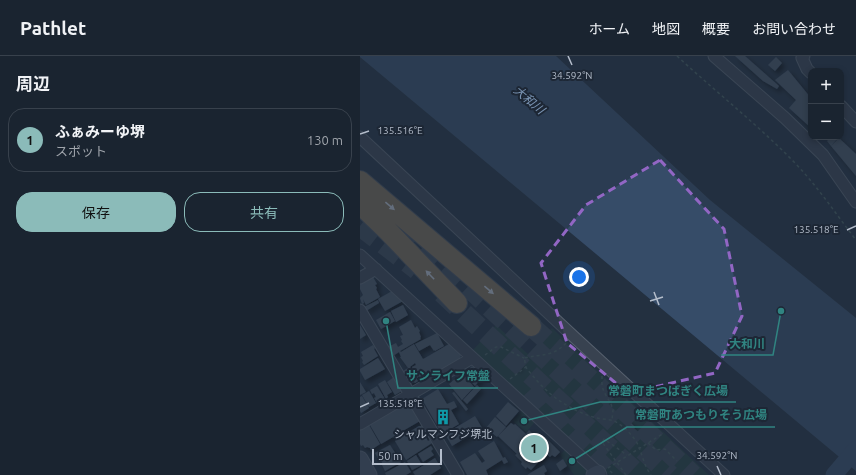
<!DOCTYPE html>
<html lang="ja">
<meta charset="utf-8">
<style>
:root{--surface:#1a2430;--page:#232c38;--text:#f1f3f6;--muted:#9fa4ab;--line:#38414c;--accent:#8bbbb9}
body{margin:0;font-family:Ubuntu,"Noto Sans JP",sans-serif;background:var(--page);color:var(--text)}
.controls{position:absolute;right:12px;top:12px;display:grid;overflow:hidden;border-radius:8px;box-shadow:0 2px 6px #0003}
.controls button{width:36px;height:36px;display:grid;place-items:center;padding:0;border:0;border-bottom:1px solid var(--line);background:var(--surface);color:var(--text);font:20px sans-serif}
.scale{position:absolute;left:12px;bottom:10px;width:70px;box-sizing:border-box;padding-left:4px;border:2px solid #b4bdcb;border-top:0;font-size:11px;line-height:14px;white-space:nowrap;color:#b4bdcb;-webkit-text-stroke:3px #1d2735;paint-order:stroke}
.you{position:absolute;left:219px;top:221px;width:14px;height:14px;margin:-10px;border:3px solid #fff;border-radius:50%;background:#1a73e8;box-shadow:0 0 0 6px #1a73e833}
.badge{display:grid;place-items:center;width:26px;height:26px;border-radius:50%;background:var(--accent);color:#111;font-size:13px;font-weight:700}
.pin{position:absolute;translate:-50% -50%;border:2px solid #fff;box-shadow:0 1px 4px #0006}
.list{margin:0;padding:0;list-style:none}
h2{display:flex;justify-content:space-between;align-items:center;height:52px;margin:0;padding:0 16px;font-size:17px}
h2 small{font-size:13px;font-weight:400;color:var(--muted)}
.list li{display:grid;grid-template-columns:26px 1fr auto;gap:12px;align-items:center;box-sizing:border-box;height:64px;margin:0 8px 8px;padding:0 8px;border:1px solid var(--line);border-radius:16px}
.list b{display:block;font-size:15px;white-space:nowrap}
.list p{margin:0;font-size:13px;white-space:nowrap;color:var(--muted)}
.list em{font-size:13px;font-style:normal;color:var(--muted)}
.actions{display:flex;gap:8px;padding:12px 16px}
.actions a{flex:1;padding:9px 0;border:1px solid var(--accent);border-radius:16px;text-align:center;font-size:14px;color:var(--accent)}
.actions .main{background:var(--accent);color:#111}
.map{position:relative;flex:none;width:496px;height:419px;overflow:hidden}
header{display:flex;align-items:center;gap:24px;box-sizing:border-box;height:56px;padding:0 20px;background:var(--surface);border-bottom:1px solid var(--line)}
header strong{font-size:19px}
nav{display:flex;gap:22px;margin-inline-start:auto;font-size:14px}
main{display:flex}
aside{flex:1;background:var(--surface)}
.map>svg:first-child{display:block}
</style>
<header>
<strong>Pathlet</strong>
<nav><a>ホーム</a><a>地図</a><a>概要</a><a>お問い合わせ</a></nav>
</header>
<main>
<aside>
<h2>周辺<small></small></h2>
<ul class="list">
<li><span class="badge">1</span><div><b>ふぁみーゆ堺</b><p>スポット</p></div><em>130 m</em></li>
</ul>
<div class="actions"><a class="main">保存</a><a>共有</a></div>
</aside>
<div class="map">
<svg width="496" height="419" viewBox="0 0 496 419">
<defs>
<filter id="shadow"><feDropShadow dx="3.5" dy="3.5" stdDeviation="2" flood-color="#0009"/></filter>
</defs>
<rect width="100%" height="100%" fill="#233040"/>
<path fill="#253e41" d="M136,269L168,298L192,272L349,419H249L113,294Z
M163,354L176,365L166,376L153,365Z
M206,393L226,412L227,417L223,419H214L200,399Z"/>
<path fill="#364c68" d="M0,0H196L350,144L496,262V415L0,1Z"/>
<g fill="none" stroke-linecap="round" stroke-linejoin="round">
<path stroke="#364c68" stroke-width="17" d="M474,419L496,393"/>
</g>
<path fill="#445264" filter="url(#shadow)" d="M375,0H385L419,30L417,33L403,25Z
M416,1L422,7L415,15L408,9Z
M428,14L451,42V72L429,52L436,44L415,24Z
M471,81H477L478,82L471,90L467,85Z
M479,82L496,98V120L471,90Z
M13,221L17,228L15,229L17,232L16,233L20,241L6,249L3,243L4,247L2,248L0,242L3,239L0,233V228L1,227V226Z
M32,235L43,245L25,255L18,243Z
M18,244L19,247L6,255L4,251Z
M43,249L48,259L36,266L31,255Z
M30,256L35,265L21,273L16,264Z
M51,264L55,272L57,270L60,275L59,276L61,281L60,282L61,283L40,295L41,296L54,288L63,303L65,302L89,288L101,299L100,303L65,323L62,319L60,322L59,320L57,322L52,311L56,309L55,307L50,311L58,325L55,327L54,326L50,328L43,315L48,312L40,301H41L39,296L33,300L28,291L36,287L38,291L43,288L41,285L42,284L40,280L43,279L39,271Z
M0,269L6,279L0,283Z
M77,277L84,290L75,295V294L74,295L70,289L59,295L55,288Z
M13,289L15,292L14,293L18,300L4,309L2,306L3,305L1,301L3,300L1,296Z
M151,299L159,310L156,313L148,302Z
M18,302L25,313L5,324L0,315V313Z
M112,310V311L114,310L124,319L115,330L104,318Z
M102,317L114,331L102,344L89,328Z
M34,321L42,335L35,339L27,326Z
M25,324L32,336L27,339L28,341L26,343L18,328Z
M0,326L6,336L0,339Z
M117,329L121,333L107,348L103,344Z
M17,330L25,343L17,347L14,342L16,341L14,337L12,338L10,334Z
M78,333L87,348L94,345L97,351L91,354L99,368L82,378L62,343Z
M9,335L16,347L9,351L2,339Z
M94,336L108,353L106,355L92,337Z
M2,340L9,352L1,357L0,355V341Z
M148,346L159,355L146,370L136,360Z
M46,347L50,348L60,365L41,376L42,378L35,383L33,381L21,388L10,369Z
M115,360L122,372L92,390L85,378Z
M135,361L146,371L137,381L126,372Z
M265,361L275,371L272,374L262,365Z
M151,367L154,369L155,368L166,378L169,374L172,377L168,381L177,389L185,381L200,396L195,401L192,399L190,401L186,398L171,414L167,411L166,413L161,408L162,406L155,399L157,398L138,380Z
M9,369L20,388L11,394L10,392L7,391L5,392L3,389L1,390L0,388V374Z
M59,370H62L67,378L65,380L68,385L70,384L72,387L46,404L35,385Z
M289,375L291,379L285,383L283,379Z
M134,385L143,402L145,401L148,406L144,408L142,404L126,414L128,419H107L100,406L115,397L122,407L125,405L118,395Z
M30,389L41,406L25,415L22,409L23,408L21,405L20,406L15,397Z
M71,390L73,393L71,395L74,399L63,406L58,398Z
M56,399L62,409L52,414L47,405Z
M75,402L81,412L70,419H55L53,416Z
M203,403L207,410L200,415L196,408Z
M45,406L51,416L46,419H26L25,417Z
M184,409L187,415L184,417L185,419H167Z"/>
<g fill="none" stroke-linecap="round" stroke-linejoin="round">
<path stroke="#394555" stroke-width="20" stroke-dasharray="20 10" stroke-linecap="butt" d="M15,155L34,168L77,202L310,419
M0,170L57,214
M82,237L279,419
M171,270L238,330L333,419
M170,334L206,374L252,419"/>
<g stroke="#56606e" stroke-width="13">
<path id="street" d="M354,0L425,62L463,99L496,146
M444,0L442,2L447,13L451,17
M481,50L496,66
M0,81L213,280L364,419
M0,199L241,419
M0,222L16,213
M0,254L98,419
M0,368L112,302"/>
</g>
<g stroke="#56606e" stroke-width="17">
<path id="secondary" d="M0,403L9,419
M234,419L238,417"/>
</g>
<g stroke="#434d5b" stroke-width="22">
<path id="highway" d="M0,125L171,270
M0,148L28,175L97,247"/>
</g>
<path stroke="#445b5e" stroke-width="1.5" stroke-dasharray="3 3" stroke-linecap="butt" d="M317,0C356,36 398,69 435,107C458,131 476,158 496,184
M206,287C193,301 181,298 164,302C165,304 165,308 166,311C167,314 171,317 173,320C188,339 210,354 233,361C242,364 252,362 259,368C268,374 277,384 280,394C283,402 285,411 291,419
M125,299L136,291H141L164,302
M242,320V330L244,336L251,348L253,354L252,364
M150,323L166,311
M288,387L296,394L305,393L317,405
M248,412L304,377
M250,415L255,419
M266,419L242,386L244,383L267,399"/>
<use href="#street" stroke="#384250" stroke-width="11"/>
<use href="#secondary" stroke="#455163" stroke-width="15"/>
<use href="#highway" stroke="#766854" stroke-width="20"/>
</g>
<defs><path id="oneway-solid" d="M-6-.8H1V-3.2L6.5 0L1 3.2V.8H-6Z"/></defs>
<g fill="#b1b9c5">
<use href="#oneway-solid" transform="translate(30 150) rotate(40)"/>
<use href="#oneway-solid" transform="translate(70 219) rotate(-134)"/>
<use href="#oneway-solid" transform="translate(129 234) rotate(40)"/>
</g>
<path d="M0 0H496V419H0ZM300,104L364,173L382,260L355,317L268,337L207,287L181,207L226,149Z" fill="#233040" fill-opacity=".55" fill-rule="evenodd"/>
<path fill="none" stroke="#9266c4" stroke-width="3" stroke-dasharray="8 5" stroke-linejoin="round" d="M300,104L364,173L382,260L355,317L268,337L207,287L181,207L226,149Z"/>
<path fill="none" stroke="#b4bdcb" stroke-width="1.5" d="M208,0L212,9M0,78L9,75M487,174L496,170M294,236L299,249M290,245L303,241M0,351L9,347M357,410L361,419"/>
<defs>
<g id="building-bare" transform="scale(1.2)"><path d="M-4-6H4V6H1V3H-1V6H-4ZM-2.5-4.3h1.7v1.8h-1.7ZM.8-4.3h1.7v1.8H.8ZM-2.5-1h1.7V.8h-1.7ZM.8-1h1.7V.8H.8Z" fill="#0f9aa8" stroke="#1d2735" stroke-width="2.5" paint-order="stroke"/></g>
</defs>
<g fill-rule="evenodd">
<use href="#building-bare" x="83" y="361"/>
</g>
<g text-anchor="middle" stroke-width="4" stroke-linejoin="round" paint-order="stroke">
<g font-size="11" fill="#b4bdcb" stroke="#1d2735">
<text x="83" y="382">シャルマンフジ堺北</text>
</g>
<g font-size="12" font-style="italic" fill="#7a94b3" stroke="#1d2735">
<text transform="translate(169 44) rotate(40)" y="4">大和川</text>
</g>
</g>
<g font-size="10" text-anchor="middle" fill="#b4bdcb" stroke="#1d2735" stroke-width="4" stroke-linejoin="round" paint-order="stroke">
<text x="212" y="23">34.592°N</text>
<text x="40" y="78">135.516°E</text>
<text x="456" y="177">135.518°E</text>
<text x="40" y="351">135.518°E</text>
<text x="357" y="403">34.592°N</text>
</g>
<path fill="none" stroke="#308481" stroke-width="1.5" d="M421 255L413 299H361M26 265L38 332H138M164 365L240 346H376M212 405L267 371H415"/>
<g fill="#308481" stroke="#1d2735" stroke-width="1.5">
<circle cx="421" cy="255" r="4"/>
<circle cx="26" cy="265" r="4"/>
<circle cx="164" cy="365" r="4"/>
<circle cx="212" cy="405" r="4"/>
</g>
<g font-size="12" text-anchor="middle" font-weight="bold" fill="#308481" stroke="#1d2735" stroke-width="4" stroke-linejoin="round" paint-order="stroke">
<text x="387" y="292">大和川</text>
<text x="88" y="324">サンライフ常盤</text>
<text x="308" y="339">常磐町まつばぎく広場</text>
<text x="341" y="363">常磐町あつもりそう広場</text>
</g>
</svg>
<div class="controls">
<button>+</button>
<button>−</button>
</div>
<div class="scale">50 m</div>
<div class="you"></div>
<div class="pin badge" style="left:174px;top:392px">1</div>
</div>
</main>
